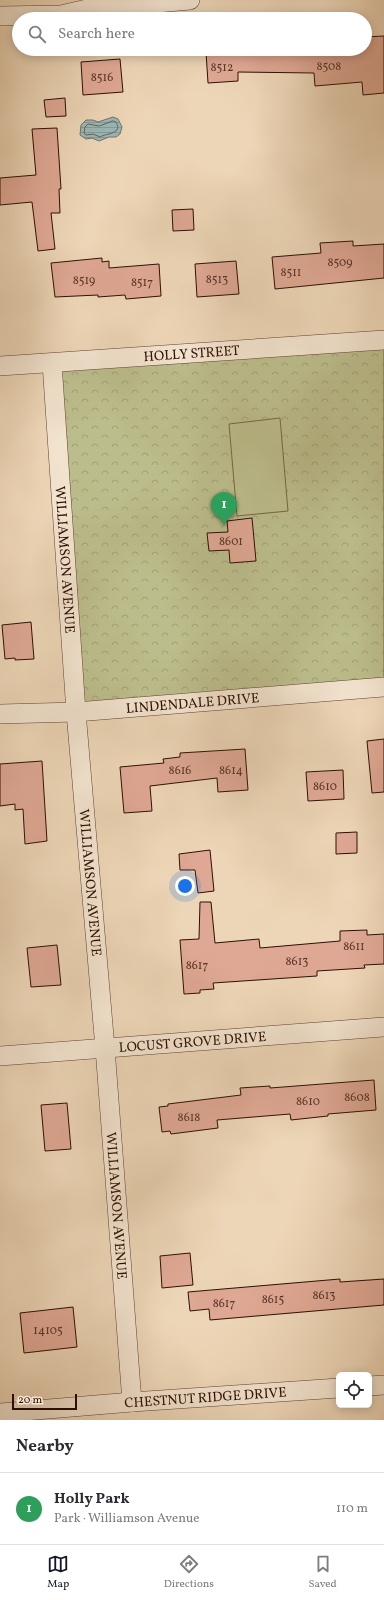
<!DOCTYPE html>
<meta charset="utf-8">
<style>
:root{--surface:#fff;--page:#f7f7f7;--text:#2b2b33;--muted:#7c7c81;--line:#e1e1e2;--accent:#111827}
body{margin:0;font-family:Vollkorn,serif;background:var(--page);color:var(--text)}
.controls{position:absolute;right:12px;bottom:12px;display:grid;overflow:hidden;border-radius:6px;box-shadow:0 2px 10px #0003}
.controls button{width:36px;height:36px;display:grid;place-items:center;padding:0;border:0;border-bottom:1px solid var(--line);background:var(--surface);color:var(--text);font:20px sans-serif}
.scale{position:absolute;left:12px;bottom:10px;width:65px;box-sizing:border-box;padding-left:4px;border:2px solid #2e0f04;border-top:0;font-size:11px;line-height:14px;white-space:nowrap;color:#2e0f04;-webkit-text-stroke:3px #f3e4d0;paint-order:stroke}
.you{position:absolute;left:185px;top:886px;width:14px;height:14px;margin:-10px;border:3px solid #fff;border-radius:50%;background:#1a73e8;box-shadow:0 0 0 6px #1a73e833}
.badge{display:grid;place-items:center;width:26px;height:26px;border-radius:50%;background:var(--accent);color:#fff;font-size:13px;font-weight:700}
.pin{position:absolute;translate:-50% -33px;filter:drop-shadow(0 1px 2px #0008)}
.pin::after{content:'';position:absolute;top:21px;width:14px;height:12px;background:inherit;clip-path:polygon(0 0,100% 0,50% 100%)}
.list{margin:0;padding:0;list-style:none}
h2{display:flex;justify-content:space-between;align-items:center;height:52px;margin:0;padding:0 16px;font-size:17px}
h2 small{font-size:13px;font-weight:400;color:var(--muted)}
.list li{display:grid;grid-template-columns:26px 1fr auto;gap:12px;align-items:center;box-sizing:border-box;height:72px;padding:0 16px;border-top:1px solid var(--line)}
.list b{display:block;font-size:15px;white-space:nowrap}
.list p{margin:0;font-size:13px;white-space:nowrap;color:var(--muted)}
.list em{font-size:13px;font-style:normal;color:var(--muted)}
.icon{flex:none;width:22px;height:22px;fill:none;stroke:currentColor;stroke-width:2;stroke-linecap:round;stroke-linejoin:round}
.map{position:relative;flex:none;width:384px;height:1420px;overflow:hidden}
.search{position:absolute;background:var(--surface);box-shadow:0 2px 10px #0003;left:12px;right:12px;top:12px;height:44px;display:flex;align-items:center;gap:10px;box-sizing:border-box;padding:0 14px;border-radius:22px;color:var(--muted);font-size:15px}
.sheet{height:124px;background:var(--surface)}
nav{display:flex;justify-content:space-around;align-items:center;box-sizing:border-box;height:56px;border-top:1px solid var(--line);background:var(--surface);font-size:11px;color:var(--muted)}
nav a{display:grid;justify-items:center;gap:2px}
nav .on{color:var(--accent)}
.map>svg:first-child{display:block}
</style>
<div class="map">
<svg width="384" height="1420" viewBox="0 0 384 1420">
<defs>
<pattern id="forest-crowns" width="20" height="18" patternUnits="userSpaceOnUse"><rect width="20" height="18" fill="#bcbd8c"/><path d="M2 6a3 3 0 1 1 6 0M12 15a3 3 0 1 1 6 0" fill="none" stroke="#a2a177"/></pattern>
<pattern id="water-rules" width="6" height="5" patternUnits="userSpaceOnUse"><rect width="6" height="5" fill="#9bb7b6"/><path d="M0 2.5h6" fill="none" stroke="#869c9b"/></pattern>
</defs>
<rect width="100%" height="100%" fill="#edd6b7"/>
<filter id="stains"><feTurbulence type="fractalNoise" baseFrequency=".005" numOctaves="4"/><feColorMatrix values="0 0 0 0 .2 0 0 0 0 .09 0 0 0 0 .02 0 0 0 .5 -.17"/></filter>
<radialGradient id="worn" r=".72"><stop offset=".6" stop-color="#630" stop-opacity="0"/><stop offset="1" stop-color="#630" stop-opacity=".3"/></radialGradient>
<path fill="url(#forest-crowns)" stroke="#756648" d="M384,340V687L76,712L52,363Z"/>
<path fill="#bcbd8c" stroke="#756648" d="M280,418L288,511L237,516L229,424Z"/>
<path fill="url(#water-rules)" stroke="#6f746f" d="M113,117L118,119L122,127L120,134L116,137H109L99,141L92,138L86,139L80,135L81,125L86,120H93L98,122Z"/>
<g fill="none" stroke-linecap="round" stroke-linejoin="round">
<path stroke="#64635d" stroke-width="1" d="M113,121L116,122C123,134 107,133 100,137L93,134L86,135L84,133L85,127L88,124L99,126Z"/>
</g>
<path fill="#dfa894" stroke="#2e0f04" d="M384,36V93L363,95L362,82L315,86L314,73L238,72V81L208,83L206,52L255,49H365V37Z
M120,59L123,92L83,95L81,62Z
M65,98L66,116L46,117L44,100Z
M57,128L61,189H59L60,213H51L55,249L38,251L32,202L0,205V178L36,175L32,129Z
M193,209L194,230L173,231L172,210Z
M353,241V246L384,244V278L275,289L272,257L321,253L320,243Z
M102,258V262L109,261V268L159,264L161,296L126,299L125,295L98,297V295L55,297L51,263Z
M236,261L239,294L197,297L195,264Z
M252,518L256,561L230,563L229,550L209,551L207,533L228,532L227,521Z
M31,622L34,659L15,660V658L5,659L2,625Z
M384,739V792L372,793L367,741Z
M245,749L248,790L218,792L217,778L150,786L152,811L124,813L120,767L164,763L163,759L180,757V753Z
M42,761L47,841L25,844L23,809L15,810V804L0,806V764Z
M343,770L344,799L308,801L306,772Z
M357,832V853L336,854V833Z
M210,850L214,891L198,893L195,870H180L179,854Z
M200,902H211L215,943L259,939L260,948L340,941V931L367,930V935L384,934V964L364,965L365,968L317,971V976L213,983L214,989L200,990V993L184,994L180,940L199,939Z
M57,945L61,985L31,987L27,948Z
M374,1080L376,1110L328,1114V1116L291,1120L290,1114L217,1120L218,1128L171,1134L170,1131L162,1132L159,1107L168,1106V1104L241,1095L240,1088L270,1086V1088Z
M67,1103L71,1149L45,1151L41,1105Z
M190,1253L193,1285L162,1288L160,1256Z
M340,1279V1282L384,1279V1305L210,1320L209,1309L190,1311L188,1292Z
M73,1307L77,1347L24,1353L20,1313Z"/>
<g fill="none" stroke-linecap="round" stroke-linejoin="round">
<g stroke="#5e4131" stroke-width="20">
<g id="minor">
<path d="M0,16L61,15L87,9L190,0"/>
<path id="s1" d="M52,363L76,712L105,1048L132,1402"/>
<path id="s2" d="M0,366L384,340"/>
<path id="s3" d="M0,714L76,712L384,687"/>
<path id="s4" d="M0,1056L384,1027"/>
<path d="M369,1386L384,1385"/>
<path id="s5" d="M0,1413L132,1402L339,1388"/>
</g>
</g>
<use href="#minor" stroke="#f3e4d0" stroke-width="19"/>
</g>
<g text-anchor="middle" stroke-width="3" stroke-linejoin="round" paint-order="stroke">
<g font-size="12" fill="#5a3528">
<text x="329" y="70">8508</text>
<text x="222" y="71">8512</text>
<text x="102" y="81">8516</text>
<text x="340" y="266">8509</text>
<text x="291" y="276">8511</text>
<text x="217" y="283">8513</text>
<text x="84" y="284">8519</text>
<text x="142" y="286">8517</text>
<text x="231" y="545">8601</text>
<text x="180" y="774">8616</text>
<text x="231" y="774">8614</text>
<text x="325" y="790">8610</text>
<text x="354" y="950">8611</text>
<text x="297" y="965">8613</text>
<text x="197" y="969">8617</text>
<text x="357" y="1101">8608</text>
<text x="308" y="1105">8610</text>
<text x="189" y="1121">8618</text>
<text x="324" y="1299">8613</text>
<text x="273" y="1303">8615</text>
<text x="224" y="1307">8617</text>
<text x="48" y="1334">14105</text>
</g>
<g font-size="14" fill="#2e0f04" stroke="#f3e4d0">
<text dy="5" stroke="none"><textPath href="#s2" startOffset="192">HOLLY STREET</textPath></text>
<text dy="5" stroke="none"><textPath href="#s1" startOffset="197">WILLIAMSON AVENUE</textPath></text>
<text dy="5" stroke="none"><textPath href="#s3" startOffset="193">LINDENDALE DRIVE</textPath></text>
<text dy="5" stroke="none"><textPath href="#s1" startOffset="521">WILLIAMSON AVENUE</textPath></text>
<text dy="5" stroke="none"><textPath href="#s4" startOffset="193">LOCUST GROVE DRIVE</textPath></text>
<text dy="5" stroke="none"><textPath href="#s1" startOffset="845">WILLIAMSON AVENUE</textPath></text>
<text dy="5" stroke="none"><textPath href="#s5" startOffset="206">CHESTNUT RIDGE DRIVE</textPath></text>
</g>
</g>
<rect width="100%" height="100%" filter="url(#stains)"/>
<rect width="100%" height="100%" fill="url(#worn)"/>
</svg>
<div class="controls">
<button><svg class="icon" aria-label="locate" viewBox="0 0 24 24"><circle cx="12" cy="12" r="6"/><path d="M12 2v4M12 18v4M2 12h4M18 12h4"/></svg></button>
</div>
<div class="scale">20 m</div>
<div class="you"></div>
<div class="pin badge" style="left:224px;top:525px;background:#2e9e5b">1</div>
<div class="search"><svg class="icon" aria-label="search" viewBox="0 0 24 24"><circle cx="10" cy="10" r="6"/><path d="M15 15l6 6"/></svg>Search here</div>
</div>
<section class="sheet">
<h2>Nearby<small></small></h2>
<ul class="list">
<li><span class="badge" style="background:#2e9e5b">1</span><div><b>Holly Park</b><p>Park · Williamson Avenue</p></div><em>110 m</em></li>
</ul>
</section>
<nav>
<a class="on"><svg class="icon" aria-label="map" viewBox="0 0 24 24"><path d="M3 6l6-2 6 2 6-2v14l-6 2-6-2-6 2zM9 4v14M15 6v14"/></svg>Map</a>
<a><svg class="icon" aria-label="directions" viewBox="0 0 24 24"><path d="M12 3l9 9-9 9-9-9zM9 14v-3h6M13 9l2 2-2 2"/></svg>Directions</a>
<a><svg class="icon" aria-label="saved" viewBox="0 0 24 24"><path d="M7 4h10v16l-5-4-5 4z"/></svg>Saved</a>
</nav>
